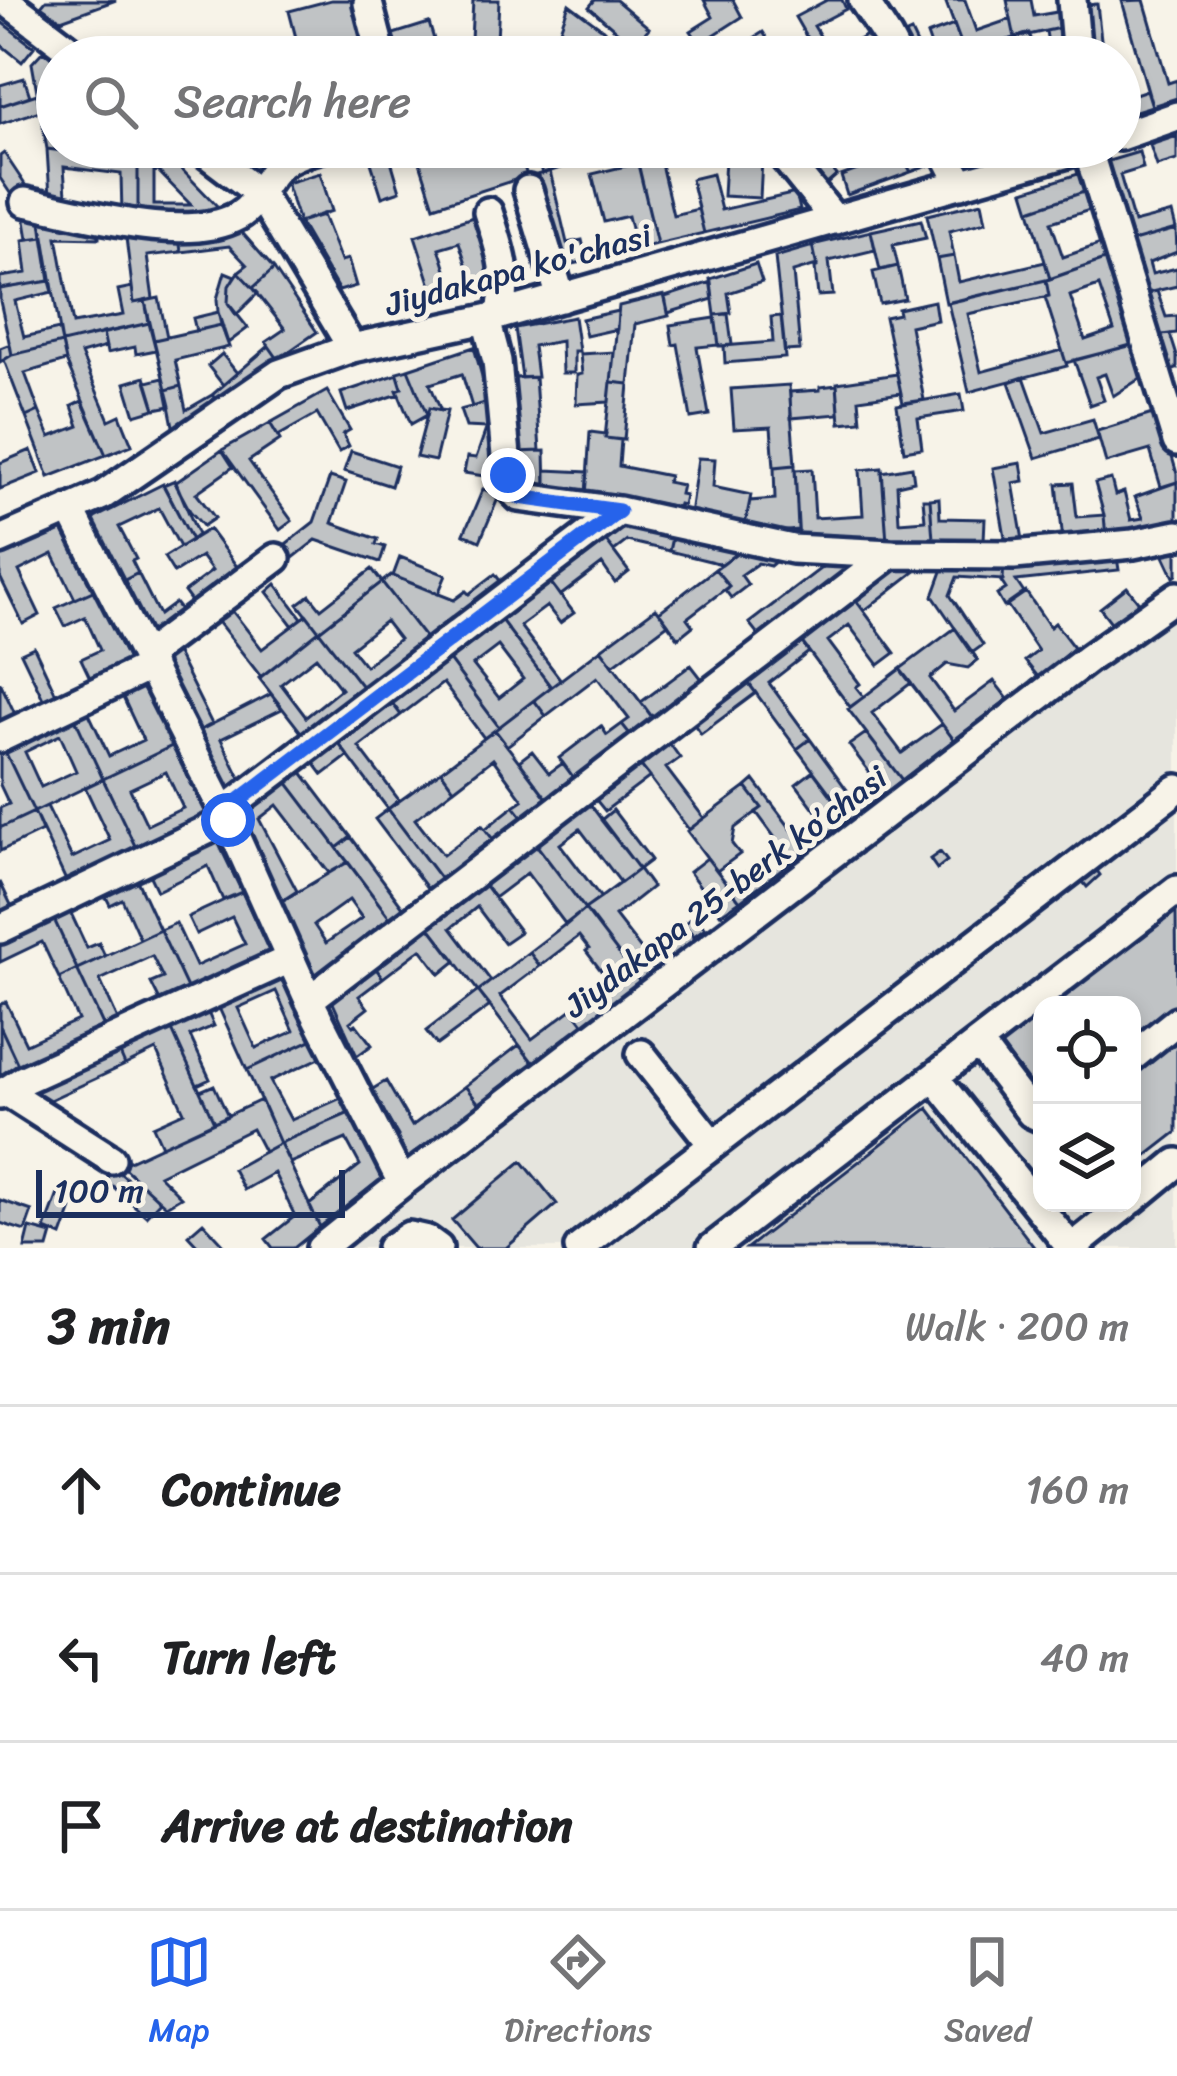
<!DOCTYPE html>
<meta charset="utf-8">
<style>
:root{--surface:#fff;--page:#f6f6f6;--text:#202124;--muted:#757577;--line:#e0e0e0;--accent:#2563eb}
body{margin:0;font-family:Sriracha,sans-serif;background:var(--page);color:var(--text)}
.controls{position:absolute;right:36px;bottom:36px;display:grid;overflow:hidden;border-radius:24px;box-shadow:0 6px 18px #0003}
.controls button{width:108px;height:108px;display:grid;place-items:center;padding:0;border:0;border-bottom:3px solid var(--line);background:var(--surface);color:var(--text);font:60px sans-serif}
.scale{position:absolute;left:36px;bottom:30px;width:309px;box-sizing:border-box;padding-left:12px;border:6px solid #1b2f5e;border-top:0;font-size:33px;line-height:42px;white-space:nowrap;color:#1b2f5e;-webkit-text-stroke:9px #f7f3e8;paint-order:stroke}
.stop{position:absolute;width:36px;height:36px;margin:-27px;border:9px solid #2563eb;border-radius:50%;background:#fff}
.stop.end{background:#2563eb;border-color:#fff;box-shadow:0 3px 12px #0008}
.list{margin:0;padding:0;list-style:none}
h2{display:flex;justify-content:space-between;align-items:center;height:156px;margin:0;padding:0 48px;font-size:51px}
h2 small{font-size:39px;font-weight:400;color:var(--muted)}
.list li{display:grid;grid-template-columns:78px 1fr auto;gap:36px;align-items:center;box-sizing:border-box;height:168px;padding:0 48px;border-top:3px solid var(--line)}
.list b{display:block;font-size:45px;white-space:nowrap}
.list em{font-size:39px;font-style:normal;color:var(--muted)}
.icon{flex:none;width:66px;height:66px;fill:none;stroke:currentColor;stroke-width:2;stroke-linecap:round;stroke-linejoin:round}
.map{position:relative;flex:none;width:1177px;height:1248px;overflow:hidden}
.search{position:absolute;background:var(--surface);box-shadow:0 6px 18px #0003;left:36px;right:36px;top:36px;height:132px;display:flex;align-items:center;gap:30px;box-sizing:border-box;padding:0 42px;border-radius:66px;color:var(--muted);font-size:45px}
.sheet{height:660px;background:var(--surface)}
nav{display:flex;justify-content:space-around;align-items:center;box-sizing:border-box;height:168px;border-top:3px solid var(--line);background:var(--surface);font-size:33px;color:var(--muted)}
nav a{display:grid;justify-items:center;gap:6px}
nav .on{color:var(--accent)}
.map>svg:first-child{display:block}
</style>
<div class="map">
<svg width="1177" height="1248" viewBox="0 0 1177 1248">
<rect width="100%" height="100%" fill="#f7f3e8"/>
<filter id="ink" filterUnits="userSpaceOnUse"><feTurbulence type="fractalNoise" baseFrequency=".00833" numOctaves="2"/><feDisplacementMap in="SourceGraphic" scale="24" xChannelSelector="R" yChannelSelector="G"/><feConvolveMatrix kernelMatrix="1 2 1 2 8 2 1 2 1" color-interpolation-filters="sRGB"/></filter>
<g filter="url(#ink)">
<path fill="#e6e5de" fill-rule="evenodd" d="M1177,611V1248H347ZM1042,1005H1132V1203H1042Z"/>
<path fill="#c0c3c5" stroke="#1b2f5e" stroke-width="3" fill-rule="evenodd" d="M46,0H116L61,20L41,6Z
M331,0H352L363,44L323,54V57H301L289,11Z
M473,0H499L497,41L471,40Z
M595,0H616L649,28L634,46L589,7Z
M704,0H733L742,17L700,44L691,31L713,17Z
M827,0H842L846,9L814,26L826,46L815,52L795,17Z
M945,0H965L976,31L1011,19L1015,38L965,54Z
M1007,0H1031L1034,16L1062,11L1064,27L1015,38Z
M1144,0L1168,83L1177,80V98L1152,106L1122,1Z
M569,4L604,30L594,57H561L570,55L558,35Z
M1097,4L1103,57H1084L1078,6Z
M0,21L34,47L22,62L0,44Z
M429,23L436,46L393,57L387,36Z
M954,25L965,54L956,57H903L894,40L911,32L921,53L932,49L927,35Z
M1064,27L1069,57H1050L1046,31Z
M763,32L772,46L756,57H725Z
M872,32L884,54L878,57H848L863,48L858,40Z
M1029,33L1036,52L1015,57H983L980,49Z
M830,44L838,57H817L815,52Z
M449,47L452,57H416Z
M43,51L55,61L48,68L55,111L57,110V122L43,126L32,63Z
M24,78L30,96L0,106V85Z
M1147,90L1152,106L1120,116V99Z
M37,94L40,111L0,124V106Z
M57,122V147H160L163,150L138,161L47,149L43,126Z
M1177,136V160L1157,166L1150,145Z
M366,147H387L400,191L382,197Z
M415,147H448L450,155L475,147H518L527,176L434,206Z
M535,147H590L593,157L542,174Z
M657,147L673,215L698,209L704,233L657,244L635,152Z
M682,147H741V158L684,155Z
M783,147H813L837,175L820,190Z
M919,147H930L936,163L911,172L901,154Z
M47,149L138,161V214H122L121,174L64,167L66,195L50,196Z
M163,150L219,208L211,224L138,222V161ZM158,171L191,205H154V172Z
M1139,152L1143,168L1120,175L1134,223L1172,213L1176,229L1119,245L1095,165Z
M4,153L28,189L14,199L0,178V156Z
M901,154L911,172L847,195L841,176Z
M725,158L762,159L760,198L723,196Z
M638,163L657,244L636,249L628,216L604,222L592,174Z
M550,171L567,243L582,240L587,261L554,268L533,176Z
M320,173L332,211L299,222L286,183Z
M1081,173L1087,191L1030,210L1024,191Z
M712,174L721,210L796,193L800,210L704,233L691,179Z
M1087,191L1093,209L1051,222L1063,257L1104,243L1110,258L1050,279L1030,210Z
M982,202L986,222L949,231L954,256L937,259L927,215Z
M40,213L43,237L28,239L24,215Z
M40,213L99,224V238L57,237L73,324L123,315L118,290L132,287L134,303L145,301L149,323L62,343Z
M323,215L341,261L348,259L356,286L339,291L299,222Z
M473,217L494,282L474,288L459,242L439,248L454,295L436,301L415,236Z
M921,220L926,238L893,245L898,266L880,270L871,231Z
M238,228L274,269L253,288L238,272L247,265L229,246L181,252L179,237Z
M1176,229L1177,252L1149,263L1152,274L1177,268V286L1134,296L1119,245Z
M871,231L875,250L829,261L833,295L818,296L815,268L817,267L812,245Z
M128,233L179,237L181,252L147,256L153,299L134,303L126,238Z
M43,237L50,281L0,289V277L27,273L23,240Z
M813,246L817,265L793,272L800,350L785,351L775,257Z
M954,256L959,282L1045,262L1050,279L946,303L937,259Z
M1110,258L1138,343L1066,363L1045,297L1049,296L1046,280ZM1099,286L1114,330L1085,340L1070,296Z
M756,264L762,282L728,293L731,313L715,315L710,279Z
M898,266L905,299L880,304L873,272Z
M274,269L317,332L278,359L266,342L285,329L253,288Z
M225,272L235,276L229,286L228,303L248,328L228,343L218,312L217,299Z
M238,272L258,293L236,315L228,303L229,286Z
M1046,280L1049,296L968,314L981,372L1062,350L1067,366L969,392L948,303Z
M50,281L53,292L15,301L24,337L59,329L62,343L12,355L0,301V289Z
M711,282L713,299L668,313L665,297Z
M1157,291L1166,317L1177,316V333L1147,337L1134,296Z
M664,295L669,316L635,324L629,384L611,382L619,306Z
M159,298L167,337L154,340L145,301Z
M934,301L937,320L910,326L924,400L903,403L885,317L899,314L898,309Z
M618,311L617,329L586,336L582,319Z
M218,312L221,325L196,331L193,318Z
M728,314L732,345L719,346L715,315Z
M781,316L785,358L725,363L724,346L773,342L771,317Z
M574,317L579,351H574V373H562L561,341L533,346L537,377L522,378L515,328Z
M715,318L719,345L697,347L709,415L691,418L678,344L673,345L670,325Z
M149,323L156,350L136,354L135,347L107,353L103,333Z
M221,325L229,347L175,360L181,386L166,390L154,340Z
M103,333L106,347L81,354L109,420L120,415L132,445L106,455L66,361L62,343Z
M1170,334L1177,356V369L1158,375L1147,337Z
M62,343L66,361L25,373L39,411L26,417L4,360L12,355Z
M10,344L12,355L0,362V348Z
M1133,345L1144,376L1113,396L1105,374L1096,377L1104,400L1090,405L1074,360Z
M269,346L278,359L222,407L212,395Z
M474,347L489,402L472,407L462,374L430,384L441,411L429,408L427,415L408,369Z
M614,352L609,402L576,404L577,375L582,374L580,354Z
M222,354L237,373L223,385L208,366Z
M408,369L427,415L411,424L397,390L402,388L397,372Z
M398,374L402,388L397,390L399,394L347,411L341,393Z
M897,374L901,393L859,399L861,421L840,423L837,383Z
M145,377L155,409L135,415L125,383Z
M535,377L540,451L518,452L514,378Z
M1024,377L1044,433L1093,419L1099,439L1036,458L1009,382Z
M163,378L170,406L155,409L147,382Z
M611,382L629,384L624,440L605,438Z
M789,385L795,465L774,467L771,427L734,429L731,389Z
M837,385L839,414L791,418L790,392L820,390V387Z
M181,386L186,410L212,395L222,407L175,436L166,390Z
M327,391L350,430L343,434L349,446L339,452L317,414L278,436L270,423Z
M961,394L964,411L918,418L922,448L904,451L897,405Z
M82,401L106,455L49,477L26,417L39,411L50,437L79,426L72,406Z
M489,402L491,415L486,428L466,427L460,410Z
M429,408L447,411L435,461L416,457Z
M1159,412L1177,474V482L1161,487L1150,450L1106,463L1097,431Z
M491,415L503,450L494,483L484,476L464,473L467,457L476,458Z
M270,423L280,440L249,461L292,521L280,530L222,450Z
M590,432L606,434L605,438L621,440L619,466L669,476L667,482L682,485L680,494L685,495L683,505L679,504L678,507L617,496L586,494Z
M31,450L40,473L0,489V463Z
M222,450L233,467L196,493L215,518L203,526L190,511L175,483Z
M351,451L397,466L391,486L344,471Z
M545,451L546,491L518,490L517,452Z
M698,458L715,459L713,487L751,495L745,525L690,514Z
M1021,463L1024,481L1013,483L1023,540L1006,543L993,468Z
M795,465L798,530L757,534L744,529L750,501L775,499L774,467Z
M912,467L914,481L897,485L899,522L925,520L923,499H930L933,539L887,542L882,472Z
M882,468L887,542L799,543L795,470L812,469L815,518L863,515L860,470Z
M546,470L588,472L586,494L546,491Z
M330,477L346,482L332,523L378,539L376,544L385,547L380,562L316,540L292,559L282,547L314,522Z
M1111,479L1115,495L1124,492L1131,520L1143,518L1135,497L1177,482V522L1106,538L1104,515L1095,483Z
M175,480L198,535L192,540L163,485Z
M1073,483L1077,517L1104,515L1106,538L1063,541L1057,484Z
M163,484L192,540L180,547L159,508L119,527L136,559L132,561L138,573L119,583L87,522Z
M483,489L499,496L480,541L464,534Z
M939,498L940,518L985,519L984,540L933,539L930,499Z
M629,520L674,530L669,551L627,541L614,551L604,539Z
M63,524L95,590L75,599L53,554L19,571L40,615L23,624L0,577V554Z
M674,528L746,546L722,564L669,551Z
M209,529L241,572L195,607L184,592L212,571L201,556L174,573L164,557Z
M603,537L629,572L615,583L602,564L560,596L548,579Z
M1177,541V575L1174,577L1159,545Z
M746,546L783,555L770,566L758,563L741,575L748,585L731,598L725,590L729,586L715,569Z
M1116,551L1119,570L1016,581L1024,593L1004,607L997,595L1006,589L1000,580H1003L1004,562Z
M400,557L446,575L438,594L393,576Z
M903,557L922,566L864,611L852,595Z
M833,559L859,564L761,638L749,623Z
M1004,562L1003,580L957,577L950,595L983,645L972,653L933,596L944,566Z
M372,569L382,582L319,631L298,604L310,595L321,609Z
M715,569L729,586L687,618L693,626L678,638L659,612Z
M138,573L159,615L175,603L185,616L150,643L119,583Z
M495,574L504,586L430,644L382,582L391,575L454,600L466,591L469,594Z
M548,579L574,613L560,623L547,606L520,626L561,680L551,687L498,616Z
M382,582L430,644L367,693L319,631ZM385,621L399,639L365,666L351,648Z
M276,584L302,618L293,626L267,592Z
M1127,587L1140,604L1113,625L1100,608Z
M95,590L129,662L91,680L81,659L100,650L85,617L65,626L56,608Z
M1026,592L1050,627L1055,623L1074,648L1039,678L1025,661L1038,651L1007,605Z
M852,595L895,653L879,665L849,625L828,641L860,684L856,687L864,697L850,707L798,637Z
M226,603L262,649L307,615L319,631L261,677L212,614Z
M656,608L668,624L613,665L601,649Z
M498,616L551,687L499,727L446,656ZM498,646L523,679L499,698L473,665Z
M955,628L978,660L968,668L947,664L930,678L954,711L994,681L1008,699L954,740L900,669Z
M319,631L367,693L307,740L259,678ZM316,657L341,689L306,717L281,684Z
M798,637L809,652L769,683L810,739L797,749L744,677Z
M34,647L57,696L45,703L21,653Z
M601,649L655,721L633,738L622,724L629,719L597,677L546,716L534,700Z
M176,652L212,724L193,734L156,662Z
M446,656L499,727L484,738L443,683L401,715L389,699Z
M691,665L705,683L655,721L641,702Z
M900,669L911,683L872,713L902,753L942,724L954,740L902,780L848,709Z
M744,677L756,693L701,734L690,719Z
M142,678L174,745L103,779L72,712L85,705L109,756L143,740L119,689Z
M0,682L16,716L0,724Z
M271,694L282,709L221,739L245,788L225,798L193,734Z
M389,699L401,715L359,747L399,800L388,809L336,740Z
M534,700L546,716L507,746L495,730Z
M72,712L103,779L34,812L2,745ZM60,735L76,771L41,787L25,752Z
M622,724L633,738L576,781L559,758L601,726L607,735Z
M495,730L549,801L525,820L514,806L523,800L493,759L454,789L441,771Z
M866,733L902,780L850,820L797,749L810,739L850,794L873,777L849,745Z
M665,737L680,758L666,768L704,818L689,830L636,759Z
M336,740L348,756L323,775L311,759Z
M2,745L34,812L0,828V808L9,804L0,785V746Z
M174,745L209,819L138,852L103,779ZM166,772L183,808L147,825L130,789Z
M532,751L549,773L563,763L576,781L549,801L519,761Z
M637,761L650,777L605,811L592,795Z
M298,767L351,837L337,848L284,778Z
M441,771L454,789L415,819L443,855L482,825L495,842L443,882L388,809Z
M813,771L848,818L792,861L756,812L762,808L746,787L754,780L795,834L819,815L796,784Z
M284,778L348,862L329,873L277,805L259,819L297,891L277,904L231,817Z
M103,779L138,852L68,885L34,812L47,806L72,858L110,840L85,787Z
M746,787L762,808L735,828L732,844L740,854L717,871L687,831Z
M586,799L639,869L621,883L580,829L560,844L601,898L585,909L532,839Z
M514,806L525,820L495,842L485,829Z
M388,809L443,882L430,892L375,819Z
M613,810L651,860L639,869L601,820Z
M34,812L42,831L0,851V828Z
M351,837L406,911L392,921L337,848Z
M216,838L242,892L223,900L208,866L157,891L147,870Z
M532,839L585,909L566,925L527,873L494,898L480,879Z
M781,845L792,861L740,901L728,885Z
M940,852L947,861L937,869L930,859Z
M707,858L740,901L721,914L689,872Z
M348,862L392,921L316,979L277,904ZM349,900L362,918L326,943L314,925Z
M1093,865L1100,875L1087,887L1079,877Z
M639,869L652,887L615,916L643,952L683,922L696,940L641,983L585,909Z
M135,876L160,930L140,939L122,899L110,905L103,891Z
M480,879L520,932L504,943L477,907L451,928L491,981L478,991L425,921Z
M0,882L14,911L0,918Z
M242,892L270,952L188,990L160,930L176,923L196,966L245,944L232,917L196,934L188,917Z
M68,907L87,948L99,943L105,956L77,969L52,915Z
M585,909L641,983L585,1026L572,1009L609,981L586,951L589,949L579,936L540,966L529,952Z
M1176,909L1177,1016L1132,1051V1005H1051Z
M52,915L77,969L59,978L42,942L0,962V939Z
M695,915L705,928L694,936L684,924Z
M425,921L456,961L440,974L421,949L383,978L371,962Z
M160,930L188,990L161,1003L151,983L163,978L152,956L100,980L119,1022L105,1029L77,969Z
M529,952L540,966L500,996L532,1039L572,1009L585,1026L534,1064L478,991Z
M371,962L383,978L359,996L368,1008L350,1022L353,1026L356,1024L372,1045L357,1056L329,994Z
M283,967L315,1038L247,1070L215,999ZM276,991L294,1031L256,1048L238,1008Z
M77,969L105,1029L20,1069L0,1026V1005L6,1002L26,1044L78,1020L59,978Z
M478,991L490,1006L437,1045L426,1031Z
M204,1004L214,1026L190,1036L210,1079L197,1085L168,1021Z
M1042,1012V1100L1000,1044Z
M168,1021L214,1122L162,1146L153,1126L184,1112L156,1050L125,1065L116,1044Z
M0,1026L20,1069L0,1078Z
M1177,1035V1132L1132,1167V1070Z
M315,1038L324,1056L270,1081L291,1120L346,1096L354,1111L280,1143L247,1070Z
M116,1044L125,1065L43,1103L33,1082Z
M519,1045L534,1064L480,1105L465,1086Z
M386,1081L412,1126L465,1086L480,1105L398,1168L386,1146L398,1136L371,1090Z
M214,1085L228,1116L214,1122L200,1091Z
M261,1100L280,1143L264,1152L252,1129L159,1175L181,1197L166,1206L121,1165Z
M928,1108L1034,1247L1033,1248H747Z
M354,1111L388,1174L320,1227L309,1205L360,1165L346,1139L290,1163L280,1143Z
M280,1143L320,1227L294,1248H273L266,1239L295,1216L274,1173L244,1190L233,1169Z
M522,1161L557,1204L506,1248H476L452,1220Z
M115,1169L136,1186L126,1198L106,1180Z
M143,1185L160,1201L146,1216L128,1200Z
M61,1186L78,1192L62,1236L45,1229Z
M0,1200L32,1211L25,1231L0,1223Z
M203,1222L227,1248H200L188,1235Z
M30,1228L52,1234L48,1248H25Z"/>
<g fill="none" stroke-linecap="round" stroke-linejoin="round">
<g stroke="#1b2f5e" stroke-width="36">
<path id="minor" d="M5,0L80,57
M863,0L888,38L898,57
M1072,0L1077,57
M368,3L382,57
M606,55L691,57
M1120,136L1177,116
M198,147L260,194L352,348
M776,147L835,220
M942,147L961,184
M1087,147L1177,441
M528,190L561,298
M25,202C81,213 186,245 238,216C258,205 263,180 279,166C290,156 308,151 322,147
M488,212C502,255 508,268 501,315
M486,319L497,361L509,487L519,497L619,511L792,549L891,554L1014,555L1133,544L1177,535
M70,509L228,820L309,1000L402,1183
M0,540L103,495L279,374L352,348L486,319L1089,147
M145,656L276,558
M0,738L151,666
M223,812L619,511
M0,929L228,820
M309,1000L891,554
M978,1043L1177,890
M641,1054L713,1145
M1132,1057L1177,1021
M934,1077L1071,1248
M5,1091L111,1159
M0,1095L23,1080L290,959
M1132,1200L1177,1163
M321,1248L402,1183L1089,658L1177,596
M391,1248L409,1236L427,1240L438,1248
M579,1248L1177,789
M712,1248L978,1043L1031,1113L1042,1118
M1072,1248L1128,1203"/>
</g>
<use href="#minor" stroke="#f7f3e8" stroke-width="27"/>
</g>
</g>
<g fill="none" stroke-linecap="round" stroke-linejoin="round" filter="url(#ink)">
<path stroke="#2563eb" stroke-width="15" d="M228,820L224,812L619,511L519,497L509,487L508,475"/>
</g>
<g text-anchor="middle" stroke-width="10" stroke-linejoin="round" paint-order="stroke">
<g font-size="33" fill="#1b2f5e" stroke="#f7f3e8">
<text transform="translate(518 269) rotate(-15)" y="12">Jiydakapa ko'chasi</text>
<text transform="translate(725 891) rotate(-37)" y="12">Jiydakapa 25-berk koʼchasi</text>
</g>
</g>
</svg>
<div class="controls">
<button><svg class="icon" aria-label="locate" viewBox="0 0 24 24"><circle cx="12" cy="12" r="6"/><path d="M12 2v4M12 18v4M2 12h4M18 12h4"/></svg></button>
<button><svg class="icon" aria-label="layers" viewBox="0 0 24 24"><path d="M12 4l9 5-9 5-9-5zM3 14l9 5 9-5"/></svg></button>
</div>
<div class="scale">100 m</div>
<div class="stop" style="left:228px;top:820px"></div>
<div class="stop end" style="left:508px;top:475px"></div>
<div class="search"><svg class="icon" aria-label="search" viewBox="0 0 24 24"><circle cx="10" cy="10" r="6"/><path d="M15 15l6 6"/></svg>Search here</div>
</div>
<section class="sheet">
<h2>3 min<small>Walk · 200 m</small></h2>
<ul class="list">
<li><svg class="icon" aria-label="ahead" viewBox="0 0 24 24"><path d="M12 20V5M6 11l6-6 6 6"/></svg><div><b>Continue</b></div><em>160 m</em></li>
<li><svg class="icon" aria-label="left" viewBox="0 0 24 24"><path d="M17 20v-9H6M10 6l-5 5 5 5"/></svg><div><b>Turn left</b></div><em>40 m</em></li>
<li><svg class="icon" aria-label="arrive" viewBox="0 0 24 24"><path d="M6 21V4h12l-3 4 3 4H6"/></svg><div><b>Arrive at destination</b></div></li>
</ul>
</section>
<nav>
<a class="on"><svg class="icon" aria-label="map" viewBox="0 0 24 24"><path d="M3 6l6-2 6 2 6-2v14l-6 2-6-2-6 2zM9 4v14M15 6v14"/></svg>Map</a>
<a><svg class="icon" aria-label="directions" viewBox="0 0 24 24"><path d="M12 3l9 9-9 9-9-9zM9 14v-3h6M13 9l2 2-2 2"/></svg>Directions</a>
<a><svg class="icon" aria-label="saved" viewBox="0 0 24 24"><path d="M7 4h10v16l-5-4-5 4z"/></svg>Saved</a>
</nav>
